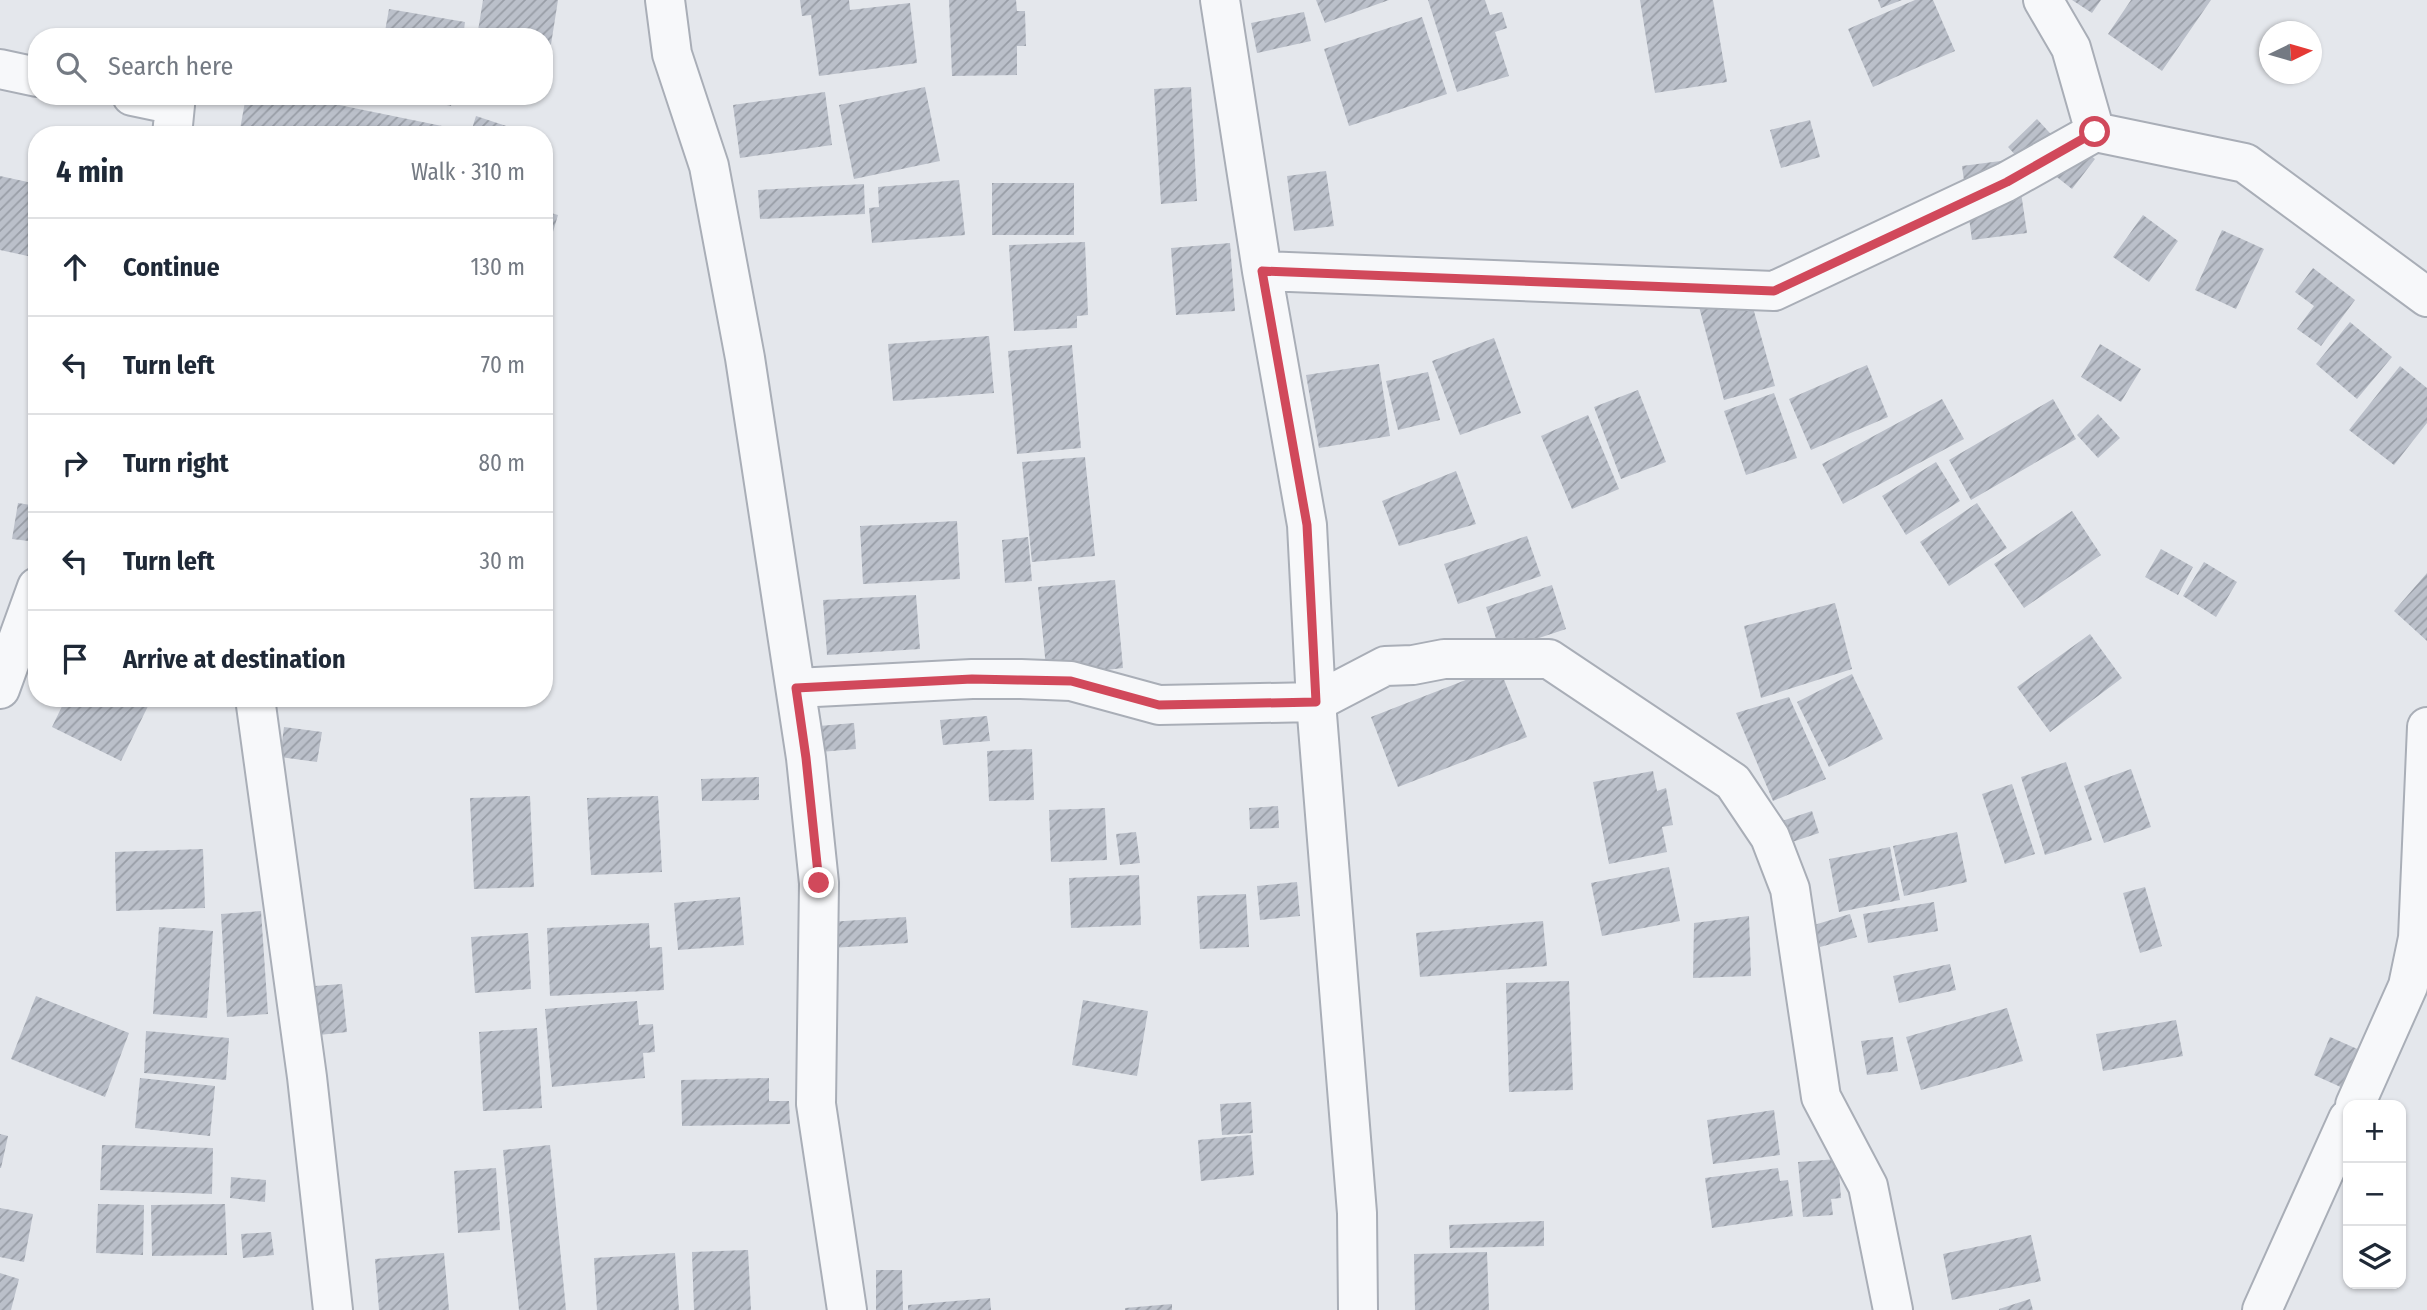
<!DOCTYPE html>
<meta charset="utf-8">
<style>
:root{--surface:#fff;--page:#f6f6f7;--text:#1f2937;--muted:#747a83;--line:#e0e1e3}
body{margin:0;font-family:"Fira Sans Condensed",sans-serif;background:var(--page);color:var(--text)}
.controls{position:absolute;right:21px;bottom:21px;display:grid;overflow:hidden;border-radius:14px;box-shadow:0 2px 5px #0004}
.controls button{width:63px;height:63px;display:grid;place-items:center;padding:0;border:0;border-bottom:2px solid var(--line);background:var(--surface);color:var(--text);font:35px sans-serif}
.compass{position:absolute;left:2259px;top:21px;width:63px;height:63px;border-radius:50%;background:var(--surface);box-shadow:0 2px 5px #0004;rotate:85deg}
.stop{position:absolute;width:21px;height:21px;margin:-16px;border:5px solid #d1495b;border-radius:50%;background:#fff}
.stop.end{background:#d1495b;border-color:#fff;box-shadow:0 2px 7px #0008}
.list{margin:0;padding:0;list-style:none}
h2{display:flex;justify-content:space-between;align-items:center;height:91px;margin:0;padding:0 28px;font-size:30px}
h2 small{font-size:23px;font-weight:400;color:var(--muted)}
.list li{display:grid;grid-template-columns:46px 1fr auto;gap:21px;align-items:center;box-sizing:border-box;height:98px;padding:0 28px;border-top:2px solid var(--line)}
.list b{display:block;font-size:26px;white-space:nowrap}
.list em{font-size:23px;font-style:normal;color:var(--muted)}
.icon{flex:none;width:38px;height:38px;fill:none;stroke:currentColor;stroke-width:2;stroke-linecap:round;stroke-linejoin:round}
.map{position:relative;flex:none;width:2427px;height:1310px;overflow:hidden}
.search{position:absolute;background:var(--surface);box-shadow:0 2px 5px #0004;left:28px;top:28px;width:525px;height:77px;display:flex;align-items:center;gap:18px;box-sizing:border-box;padding:0 24px;border-radius:28px;color:var(--muted);font-size:26px}
.panel{position:absolute;background:var(--surface);box-shadow:0 2px 5px #0004;left:28px;top:126px;width:525px;height:581px;border-radius:28px}
.map>svg:first-child{display:block}
</style>
<div class="map">
<svg width="2427" height="1310" viewBox="0 0 2427 1310">
<defs>
<pattern id="building-hatch" width="6" height="6" patternUnits="userSpaceOnUse" patternTransform="scale(1.75)"><rect width="6" height="6" fill="#bbc0ca"/><path d="M-1 1l2-2M0 6l6-6M5 7l2-2" fill="none" stroke="#989da6"/></pattern>
</defs>
<rect width="100%" height="100%" fill="#e4e7ec"/>
<path fill="url(#building-hatch)" d="M483,0H558L546,76L544,37H477Z
M800,0H849L850,10L910,3L917,63L819,76L811,15L802,16Z
M949,0H1016L1017,11H1025L1026,46H1017V75L952,76Z
M1316,0H1389L1325,23Z
M1428,0H1485L1490,15L1502,12L1507,28L1495,32L1509,76L1457,92Z
M1640,0H1713L1727,82L1655,93Z
M1878,0H1902L1881,8Z
M1915,0H1933L1955,51L1873,87L1848,29Z
M2072,0H2101L2092,13Z
M2131,0H2211L2162,71L2108,34Z
M389,9L465,22L463,37H384Z
M1304,12L1311,41L1257,53L1251,23Z
M1422,17L1447,94L1349,126L1324,49Z
M925,87L940,161L854,179L839,105Z
M1191,87L1197,201L1161,204L1154,89Z
M825,92L832,145L740,158L733,105Z
M246,96H295L442,126L440,135H239Z
M406,96H453L451,106Z
M476,116L531,134V135H470Z
M2037,119L2059,143L2030,171L2008,147Z
M1810,120L1820,157L1781,168L1770,130Z
M2071,140L2095,159L2072,189L2048,170Z
M2016,159L2027,233L1972,240L1962,166Z
M1326,171L1334,226L1294,231L1287,176Z
M0,176L37,184V258L0,250Z
M959,180L965,235L872,243L869,208L879,207L878,187Z
M992,183H1074V235H992Z
M864,184L865,214L760,219L758,190Z
M544,211L558,215L545,259H544Z
M2143,215L2178,241L2149,282L2113,257Z
M2222,230L2264,249L2236,309L2195,290Z
M1085,242L1088,315L1077,316V328L1014,331L1009,245Z
M1230,243L1235,311L1176,315L1171,248Z
M2313,268L2355,300L2321,346L2297,329L2314,306L2295,292Z
M1748,290L1775,386L1724,400L1698,303Z
M2350,322L2392,357L2357,399L2316,364Z
M989,336L994,393L893,401L888,344Z
M1494,338L1521,413L1460,435L1432,361Z
M2100,344L2141,369L2121,402L2081,377Z
M1072,345L1081,448L1017,454L1008,351Z
M1379,364L1390,436L1319,448L1306,375Z
M1867,365L1888,417L1811,450L1789,399Z
M2400,366L2427,388V423L2394,465L2349,430Z
M1428,372L1440,420L1398,430L1386,381Z
M1638,390L1666,462L1621,479L1594,407Z
M1774,393L1797,458L1746,475L1724,411Z
M1942,399L1964,439L1843,504L1822,464Z
M2053,399L2076,439L1971,500L1949,460Z
M2098,414L2120,438L2098,458L2077,435Z
M1588,415L1619,489L1572,509L1541,436Z
M1085,457L1095,556L1032,562L1022,462Z
M1936,462L1960,501L1906,535L1882,496Z
M1456,471L1476,524L1399,546L1382,501Z
M18,503L37,506V542L12,539Z
M1977,503L2007,548L1949,586L1920,542Z
M2072,511L2101,555L2024,608L1994,564Z
M957,521L960,579L863,584L860,526Z
M1527,536L1541,576L1458,604L1444,564Z
M1028,537L1032,581L1005,583L1002,540Z
M2161,549L2193,567L2178,595L2145,577Z
M2204,562L2237,582L2216,617L2183,596Z
M2427,573V641L2394,611Z
M1115,580L1123,668L1047,677L1038,587Z
M1552,585L1566,629L1500,651L1486,607Z
M916,595L920,649L827,655L823,600Z
M1835,603L1852,669L1761,698L1744,626Z
M2090,634L2122,678L2050,732L2017,687Z
M1499,667L1527,737L1398,787L1371,717Z
M1852,674L1883,739L1829,767L1797,702Z
M1789,697L1826,779L1773,801L1736,713Z
M66,698H152L121,761L52,727Z
M987,716L990,741L943,745L940,720Z
M854,723L856,749L820,752L819,726Z
M284,727L322,732L317,762L280,757Z
M1032,749L1034,800L989,801L987,751Z
M2066,762L2092,840L2045,855L2021,777Z
M2131,769L2151,827L2104,843L2084,786Z
M1653,771L1657,791L1666,788L1673,825L1662,827L1667,852L1609,864L1593,782Z
M759,777V800L702,801L701,779Z
M2012,784L2035,854L2005,864L1982,794Z
M530,796L534,887L474,889L470,798Z
M658,796L662,872L591,875L587,798Z
M1278,806L1279,828L1250,829L1249,808Z
M1105,808L1107,860L1051,862L1049,810Z
M1812,811L1819,833L1789,843L1782,821Z
M1136,832L1140,863L1120,865L1116,834Z
M1957,832L1967,882L1904,896L1893,846Z
M1890,847L1900,900L1839,912L1829,859Z
M203,849L205,908L116,911L115,852Z
M1669,867L1680,921L1602,936L1591,883Z
M1139,875L1141,925L1071,928L1069,878Z
M1297,882L1300,916L1260,920L1257,886Z
M2145,887L2162,946L2140,953L2123,893Z
M1246,894L1249,947L1200,949L1197,896Z
M740,897L744,945L678,950L674,903Z
M1934,902L1938,931L1868,943L1863,914Z
M261,911L268,1014L227,1017L221,914Z
M1850,914L1857,937L1820,947L1814,925Z
M1749,916L1751,976L1693,978L1694,923Z
M906,917L908,943L832,948L829,922Z
M1543,921L1547,966L1420,977L1416,933Z
M649,923L650,948L662,947L664,990L550,996L547,928Z
M159,927L213,931L207,1018L153,1014Z
M528,933L531,989L475,993L471,937Z
M1950,964L1956,990L1899,1003L1893,976Z
M1569,981L1573,1090L1509,1092L1506,983Z
M342,984L347,1032L319,1035L315,986Z
M36,996L129,1033L105,1097L11,1059Z
M1083,1000L1148,1011L1137,1076L1072,1065Z
M637,1001L639,1025L653,1024L655,1052L643,1053L645,1078L552,1087L545,1009Z
M2007,1008L2023,1061L1921,1090L1906,1037Z
M2176,1020L2183,1056L2103,1071L2096,1034Z
M537,1028L542,1108L483,1111L479,1032Z
M146,1031L229,1038L226,1080L144,1073Z
M1893,1037L1898,1071L1867,1075L1861,1041Z
M2330,1037L2371,1055L2354,1093L2314,1075Z
M140,1078L215,1086L210,1136L135,1128Z
M769,1078V1101H789L790,1124L682,1126L681,1080Z
M1251,1102L1253,1133L1222,1135L1220,1104Z
M1774,1110L1780,1155L1713,1164L1707,1120Z
M0,1134L8,1136L1,1168H0Z
M1251,1135L1254,1175L1201,1181L1198,1140Z
M102,1145L213,1148L212,1194L100,1190Z
M550,1145L566,1310H519L503,1150Z
M1838,1159L1841,1198L1831,1199L1833,1215L1803,1217L1798,1162Z
M496,1168L500,1230L458,1233L454,1171Z
M1778,1168L1780,1181L1788,1180L1793,1216L1712,1228L1705,1178Z
M231,1177L266,1180L265,1202L230,1198Z
M98,1204L144,1205L143,1255L96,1253Z
M225,1204L227,1255L152,1256L151,1205Z
M0,1208L33,1214L24,1262L0,1257Z
M1544,1221V1246L1450,1248L1449,1225Z
M271,1232L274,1255L243,1258L241,1234Z
M2031,1235L2041,1281L1952,1300L1943,1254Z
M748,1250L751,1310H694L692,1252Z
M1487,1252L1489,1310H1415L1414,1254Z
M444,1253L449,1310H379L375,1259Z
M675,1253L679,1310H597L594,1258Z
M876,1270H902L903,1310H876Z
M0,1273L19,1279L11,1310H0Z
M990,1298L991,1310H908V1305Z
M2030,1299L2033,1310H1999V1309Z
M1172,1304V1310H1125V1308Z"/>
<g fill="none" stroke-linecap="round" stroke-linejoin="round">
<g stroke="#a9aeb7" stroke-width="42">
<path id="street" d="M665,0L672,54L709,166L745,358L806,758L819,883L816,1104L847,1310
M1220,0L1262,271L1307,525L1316,702L1357,1213L1358,1310
M2043,0L2071,48L2095,132L2245,163L2427,297
M0,69L37,77
M132,96L175,105L172,135
M1262,271L1774,291L2006,182L2095,132
M796,688L972,679H1021L1071,681L1159,705L1316,702L1385,666L1413,665L1444,659H1549L1733,782L1770,837L1790,889L1821,1097L1868,1186L1893,1310
M0,689L37,587
M255,698L307,1077L333,1310
M2355,1105L2408,986L2418,938L2427,727
M2262,1310L2348,1119"/>
</g>
<use href="#street" stroke="#f7f8fa" stroke-width="38"/>
</g>
<g fill="none" stroke-linecap="round" stroke-linejoin="round">
<path stroke="#d1495b" stroke-width="9" d="M819,883L806,758L796,688L972,679L1021,680L1071,681L1159,705L1316,702L1307,525L1262,271L1774,291L2007,182L2095,132"/>
</g>
</svg>
<div class="controls">
<button>+</button>
<button>−</button>
<button><svg class="icon" aria-label="layers" viewBox="0 0 24 24"><path d="M12 4l9 5-9 5-9-5zM3 14l9 5 9-5"/></svg></button>
</div>
<svg class="compass" viewBox="-18 -18 36 36"><path d="M0-13l5 13h-10z" fill="#e53935"/><path d="M0 13l5-13h-10z" fill="#747a83"/></svg>
<div class="stop" style="left:2095px;top:132px"></div>
<div class="stop end" style="left:819px;top:883px"></div>
<div class="search"><svg class="icon" aria-label="search" viewBox="0 0 24 24"><circle cx="10" cy="10" r="6"/><path d="M15 15l6 6"/></svg>Search here</div>
<section class="panel">
<h2>4 min<small>Walk · 310 m</small></h2>
<ul class="list">
<li><svg class="icon" aria-label="ahead" viewBox="0 0 24 24"><path d="M12 20V5M6 11l6-6 6 6"/></svg><div><b>Continue</b></div><em>130 m</em></li>
<li><svg class="icon" aria-label="left" viewBox="0 0 24 24"><path d="M17 20v-9H6M10 6l-5 5 5 5"/></svg><div><b>Turn left</b></div><em>70 m</em></li>
<li><svg class="icon" aria-label="right" viewBox="0 0 24 24"><path d="M7 20v-9h11M14 6l5 5-5 5"/></svg><div><b>Turn right</b></div><em>80 m</em></li>
<li><svg class="icon" aria-label="left" viewBox="0 0 24 24"><path d="M17 20v-9H6M10 6l-5 5 5 5"/></svg><div><b>Turn left</b></div><em>30 m</em></li>
<li><svg class="icon" aria-label="arrive" viewBox="0 0 24 24"><path d="M6 21V4h12l-3 4 3 4H6"/></svg><div><b>Arrive at destination</b></div></li>
</ul>
</section>
</div>
